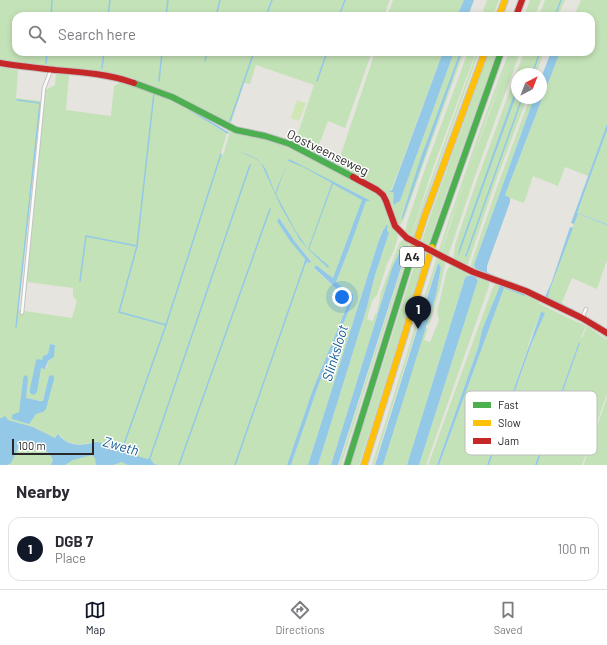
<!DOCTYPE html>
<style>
:root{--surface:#fff;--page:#f7f7f7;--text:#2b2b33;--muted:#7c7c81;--line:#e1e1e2;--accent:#111827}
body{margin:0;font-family:Barlow,sans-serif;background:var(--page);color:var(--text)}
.compass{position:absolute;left:511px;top:68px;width:36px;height:36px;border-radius:50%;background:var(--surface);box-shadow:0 2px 6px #0003;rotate:42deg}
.scale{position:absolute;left:12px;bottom:10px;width:82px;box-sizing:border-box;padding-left:4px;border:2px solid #282828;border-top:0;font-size:11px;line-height:14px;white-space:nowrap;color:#282828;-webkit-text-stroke:3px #fff;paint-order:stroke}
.you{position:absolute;left:342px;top:297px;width:14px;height:14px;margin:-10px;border:3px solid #fff;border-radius:50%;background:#1a73e8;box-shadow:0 0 0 6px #1a73e833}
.badge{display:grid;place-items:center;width:26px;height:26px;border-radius:50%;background:var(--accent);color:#fff;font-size:13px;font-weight:700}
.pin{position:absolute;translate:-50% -33px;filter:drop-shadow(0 1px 2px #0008)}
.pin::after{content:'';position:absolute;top:21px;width:14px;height:12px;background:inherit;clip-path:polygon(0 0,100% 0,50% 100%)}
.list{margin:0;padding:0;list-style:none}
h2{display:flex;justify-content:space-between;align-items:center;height:52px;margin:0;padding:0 16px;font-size:17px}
h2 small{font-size:13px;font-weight:400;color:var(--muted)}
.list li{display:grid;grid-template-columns:26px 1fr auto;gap:12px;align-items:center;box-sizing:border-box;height:64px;margin:0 8px 8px;padding:0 8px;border:1px solid var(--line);border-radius:12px}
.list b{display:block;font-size:15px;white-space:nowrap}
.list p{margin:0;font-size:13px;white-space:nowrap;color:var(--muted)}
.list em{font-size:13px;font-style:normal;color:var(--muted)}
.icon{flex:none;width:22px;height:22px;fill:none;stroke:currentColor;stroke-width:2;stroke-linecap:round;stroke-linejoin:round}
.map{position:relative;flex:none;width:607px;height:465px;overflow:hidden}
.search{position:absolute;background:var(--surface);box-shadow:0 2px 6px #0003;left:12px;right:12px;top:12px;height:44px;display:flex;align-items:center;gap:10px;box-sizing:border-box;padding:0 14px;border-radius:12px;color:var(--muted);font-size:15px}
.sheet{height:124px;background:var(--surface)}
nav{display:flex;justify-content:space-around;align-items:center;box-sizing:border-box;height:56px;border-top:1px solid var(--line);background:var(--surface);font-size:11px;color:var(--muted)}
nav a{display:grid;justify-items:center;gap:2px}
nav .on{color:var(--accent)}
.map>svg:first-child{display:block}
</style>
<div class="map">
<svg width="607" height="465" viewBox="0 0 607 465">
<rect width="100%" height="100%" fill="#e6e4de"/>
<path fill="#c4e2b7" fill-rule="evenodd" d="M0,0H390L384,16H16V52H372L345,128L328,121L315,155L294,145L314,85L256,65L250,84L244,83L230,126L186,101L131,78L102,72L0,60Z
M393,0H464L457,16H387Z
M487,0H499L493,16H481Z
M530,0H541L535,16H524Z
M545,0H565L558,16H539Z
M581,0H607V124L588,176L565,167L558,186L533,176L524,203L507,197L505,195L560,52H591V16H574Z
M375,52H443L392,188L390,191L395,194L393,200V206H394L396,203L400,201L454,52H460L401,217L402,219L462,52H464L424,162L404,219L400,225L396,224L389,199L385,194L341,167L339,164L340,157Z
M468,52H476L434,165L411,236L405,233L407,223L427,163Z
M477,52H479L420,216L341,465H339L418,216Z
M489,52H497L436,222L359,465H351L429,219Z
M509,52H520L474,179L448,256L441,253L466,177L509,59L487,117L449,226L374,465H372L447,225L485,116Z
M524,52H544L536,74H517V98H527L494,186L468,264L463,265L453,259L455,245L477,180Z
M0,67L18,70L16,98L41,101L18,310L72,318L77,301L73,296V288L27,282L45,90L55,85L56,73L69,74L66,110L111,116L114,86L122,82C159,93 194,111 227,133L220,156L223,155L230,132L227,131L228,128L236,133L237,131L284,143L377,192L385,204L388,220L397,233L398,237L394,250L387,264L377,295L372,301L367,319L373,321L375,314L377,313L381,292L400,242L405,239L409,243L408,246H404L402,247L392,268L331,465H318L367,307L375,275L389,233L387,230L388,225H386L385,229H383L378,243L308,465H291L318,386L353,300V294L348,292L336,282L349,249L362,200L333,278L316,265L314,269L337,289L350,299L313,389L287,465H158L154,464L150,458L147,460C139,457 131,453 123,451C121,451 120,452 117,451C113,449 111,445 107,444C88,440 73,452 59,434L55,438L33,427L0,418ZM280,219L296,243L311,260L305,264L304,263L305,259L290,240L277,221ZM51,344L55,345L52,359L48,361L47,368H41L30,393L36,360H42L43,356L48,354ZM49,376L43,412C35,413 33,416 30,423L18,413L19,412L23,379L26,399L43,401Z
M530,98H534L474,265L476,270L495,276L494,278L473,270L471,264L497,187Z
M607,128V224L577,213Z
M577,214L607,225V260L597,289L572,278L561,305L548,297L550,289Z
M439,258L445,260V265L440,288L429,325H426L436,295L441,267L438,263Z
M451,265L486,279L489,283V286L426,465H419L478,280L474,276L468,275L465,278L407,465H383L425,328L428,329L424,340L429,342L431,340L439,320L437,312L447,270Z
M496,283L526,294V296L540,299L580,319L602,332L607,337V339L592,327L539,302L538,303L558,313L586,326L581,337L582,338L587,326L607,340V394L582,465H537L580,343H579L535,465H489L531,345L533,342L541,312L530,339L527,351L487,465H439L504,288L524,296L502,285L482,330L478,348L437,465H428L493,287Z
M607,398V465H584L586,457Z
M0,428L103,454L136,465H0Z"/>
<path fill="#cfe6b5" d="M297,100L306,103L299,121L291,118Z"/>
<path fill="#93c9e7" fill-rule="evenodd" d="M464,0H474L468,16H457Z
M443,52H454L400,201L396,203L394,206L393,201L394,193L383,189L343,167L340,164L342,158L340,164L343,167L383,189L389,191L392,190Z
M460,52H462L403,218L401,219L420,160Z
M551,52H560L505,195L506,196L510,198V202L487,266V272L495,276L476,270L474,265L534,98H541V78Z
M517,86V93L458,257L459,249Z
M607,124V130L577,213L607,224V225L578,214L574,224L571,223Z
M238,151C266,160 265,167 275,193L289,159L369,200V201H366L349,249L336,282L348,292L353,294V300L318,386L291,465H287L313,389L350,299L337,289L314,268L316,265L333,278L362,200L333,184L309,249L329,266L328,268L308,249L300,240L281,207L261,163L254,158ZM288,161L303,167L332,183L308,249L295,230L276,194Z
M279,218L296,243L311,261L310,263L307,262L306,264L304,263L305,259L290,241L277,221Z
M386,225H388L387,230L389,233L375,275L367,307L318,465H308L378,243L383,230L385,228Z
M570,227L573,228L550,289L548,297L575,310L574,311L545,297L552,281Z
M405,246H408L338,465H331L392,268L402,247Z
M438,263L441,267L436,295L383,465H375Z
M474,275L478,280L419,465H407L465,278L467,276Z
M502,285L525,294L524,296L504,288L439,465H437L478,348L482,330L500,286Z
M541,312L545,313L531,345L489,465H487Z
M579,342L580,343L537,465H535Z
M50,344L55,345L54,357L48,361L45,369L41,368L37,392L34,395L30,393V389L36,360L38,359L42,360L43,356L48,354Z
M26,375L28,378L26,398L40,401H43L49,376L51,375L54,376V379L46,409L43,412L36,414L29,424L12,419V415L19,412L23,379L24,376Z
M5,416L8,420L33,427L55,438L58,434C66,444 75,446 87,444C90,444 94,442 97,442C105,443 111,446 118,451L121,448L128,453L147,459L150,458L154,464L158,465H128L122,462L113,465H96L95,458L92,455L73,460L65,465H51L53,460C49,451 46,450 36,448C29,447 28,445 20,445L11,463L7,465H0V418H2Z"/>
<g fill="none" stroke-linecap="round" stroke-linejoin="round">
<path stroke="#93c9e7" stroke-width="1.5" d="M51,16L52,0
M108,16L110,0
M166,16L168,0
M216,16L220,0
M266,16L272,0
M339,16L345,0
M555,16L561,0
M205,61L207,52
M46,63L47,52
M102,68L104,52
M532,74L540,52
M159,81L162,52
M317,81L327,52
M187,108L228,133
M230,121L254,52
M306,149L334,162
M137,246L154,93
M466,256L522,98
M80,281L86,236L137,246L119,312L166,325
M16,327L40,103L17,100
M122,450L166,325L221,154
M150,458L250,165
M179,465L270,209
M235,465L305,263"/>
<g stroke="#c4c3c3" stroke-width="4.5">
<path id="lane" d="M22,313L44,88L51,70
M582,318L586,309"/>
</g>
<g stroke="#c4c3c3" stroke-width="8">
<path id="fast" d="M134,83L172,97L236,130L265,136L290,144L353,177
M432,247L501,52
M347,465L414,249"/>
</g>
<g stroke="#c4c3c3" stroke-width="8">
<path id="slow" d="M499,16L505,0
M414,249L424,218L485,52
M364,465L432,247"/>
</g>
<g stroke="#c4c3c3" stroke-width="8">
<path id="jam" d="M516,16L522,0
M0,63C18,66 37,68 55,70C81,72 109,74 134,83
M353,177L377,190L383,195L386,201L395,226L407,238
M443,257L473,272L526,291L582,318L607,333"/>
</g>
<use href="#lane" stroke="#fbfbfa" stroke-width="2.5"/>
<use href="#fast" stroke="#4caf50" stroke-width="6"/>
<use href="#slow" stroke="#ffc107" stroke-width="6"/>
<use href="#jam" stroke="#c62828" stroke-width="6"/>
<g stroke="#c4c3c3" stroke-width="8" stroke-linecap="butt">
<path id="jam-bridge" d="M407,238L443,257"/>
</g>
<use href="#jam-bridge" stroke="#c62828" stroke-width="6"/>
</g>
<g text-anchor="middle" stroke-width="3" stroke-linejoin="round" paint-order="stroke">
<rect fill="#fff" stroke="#686868" stroke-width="1" x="400" y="247" width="24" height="20" rx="3"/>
<g font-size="12" font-weight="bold" fill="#282828">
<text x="412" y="261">A4</text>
</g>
<g font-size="13" fill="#282828" stroke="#fff">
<text transform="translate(328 152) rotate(26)" y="5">Oostveenseweg</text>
</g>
<g font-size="14" font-style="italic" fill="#115a94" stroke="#fff">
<text transform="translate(335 353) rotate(-73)" y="5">Slinksloot</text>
<text transform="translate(121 446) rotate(16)" y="5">Zweth</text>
</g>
</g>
<rect x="465" y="391" width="132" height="64" rx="6" fill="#fff" stroke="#bebebe" stroke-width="1"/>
<rect x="473" y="402" width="18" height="6" fill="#4caf50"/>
<rect x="473" y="420" width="18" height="6" fill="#ffc107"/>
<rect x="473" y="438" width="18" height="6" fill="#c62828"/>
<g font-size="11" fill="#282828">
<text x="498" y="409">Fast</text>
<text x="498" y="427">Slow</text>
<text x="498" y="445">Jam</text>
</g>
</svg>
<svg class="compass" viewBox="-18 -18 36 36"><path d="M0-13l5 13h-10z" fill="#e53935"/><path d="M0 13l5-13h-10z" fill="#7c7c81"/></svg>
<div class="scale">100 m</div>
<div class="you"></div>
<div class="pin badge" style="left:418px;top:329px">1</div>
<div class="search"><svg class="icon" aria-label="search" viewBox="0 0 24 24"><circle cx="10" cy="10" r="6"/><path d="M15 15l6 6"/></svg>Search here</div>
</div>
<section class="sheet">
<h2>Nearby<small></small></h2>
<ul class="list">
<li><span class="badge">1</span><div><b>DGB 7</b><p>Place</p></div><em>100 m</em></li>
</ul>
</section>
<nav>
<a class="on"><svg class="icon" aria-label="map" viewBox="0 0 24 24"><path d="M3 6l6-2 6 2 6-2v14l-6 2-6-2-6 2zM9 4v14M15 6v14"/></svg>Map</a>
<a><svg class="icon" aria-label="directions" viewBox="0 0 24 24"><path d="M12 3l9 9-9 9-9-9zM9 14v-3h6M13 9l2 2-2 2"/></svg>Directions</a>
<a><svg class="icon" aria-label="saved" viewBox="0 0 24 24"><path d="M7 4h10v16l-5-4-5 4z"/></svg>Saved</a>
</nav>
